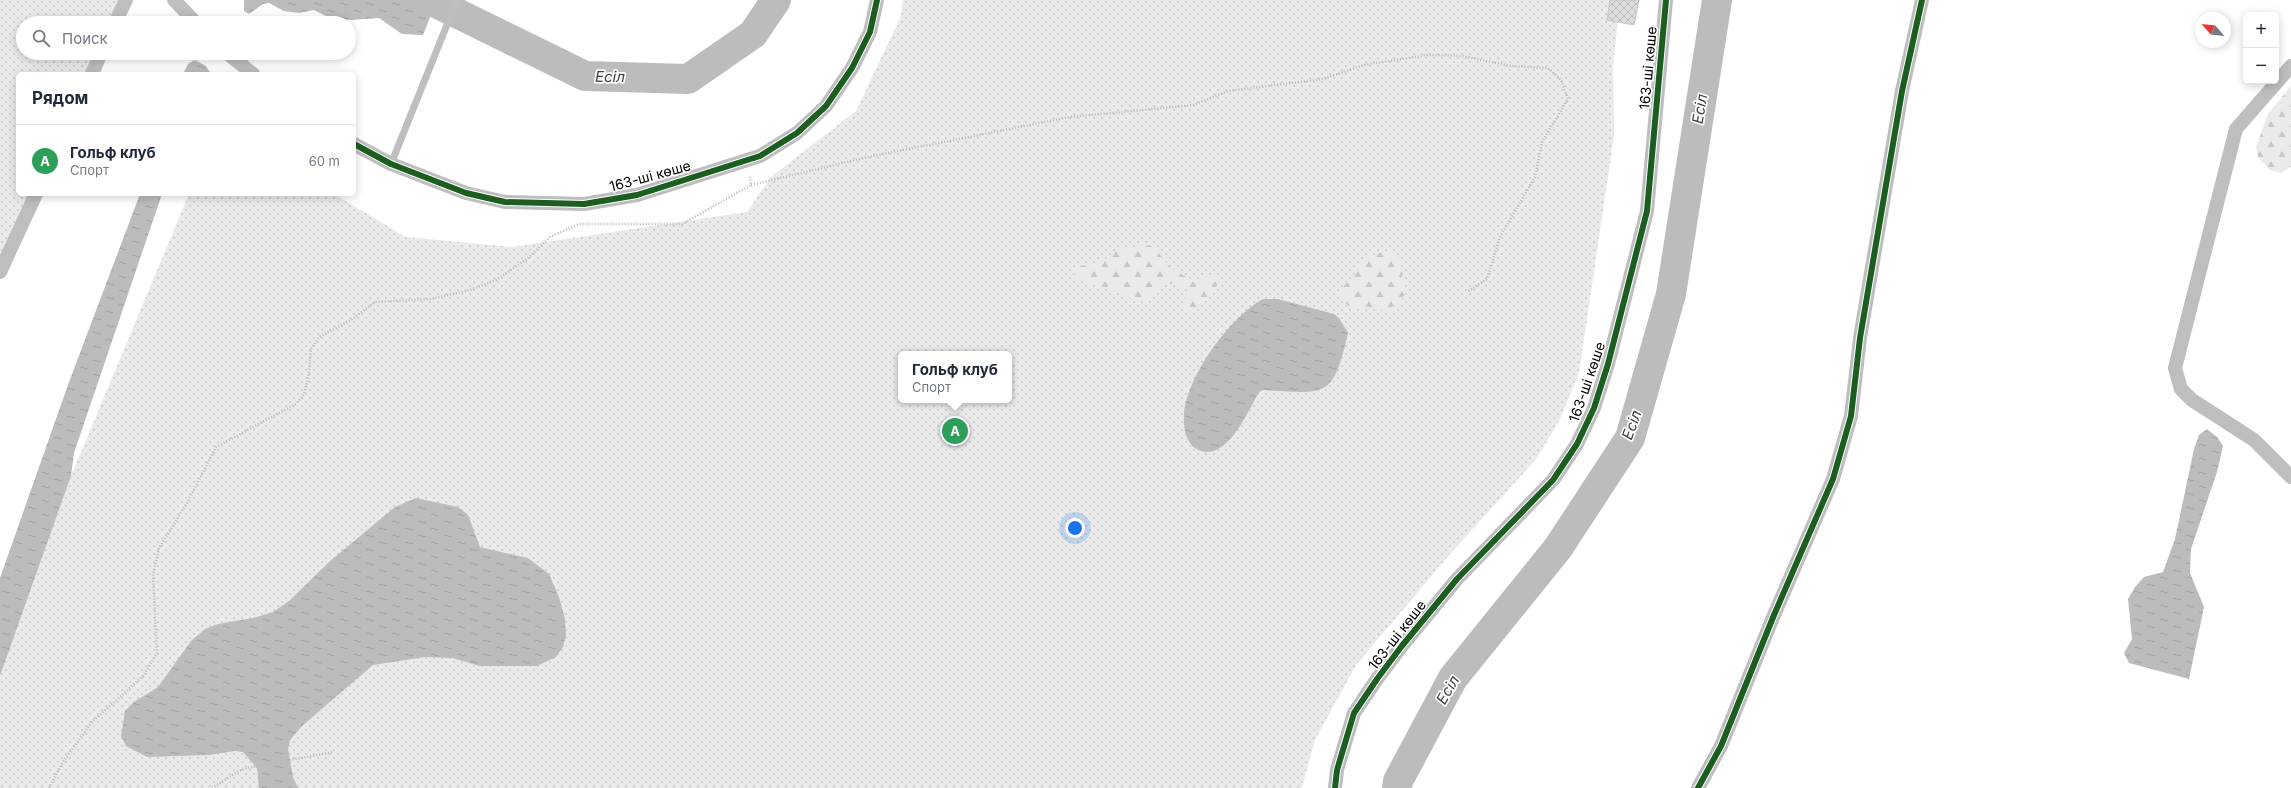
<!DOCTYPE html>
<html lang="ru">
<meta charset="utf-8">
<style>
:root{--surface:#fff;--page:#f6f6f7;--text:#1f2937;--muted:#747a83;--line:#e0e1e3;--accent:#595959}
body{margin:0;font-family:Inter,sans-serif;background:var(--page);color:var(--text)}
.controls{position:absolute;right:12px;top:12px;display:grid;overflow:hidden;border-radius:6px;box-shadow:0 2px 10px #0003}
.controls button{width:36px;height:36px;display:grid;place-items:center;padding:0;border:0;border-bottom:1px solid var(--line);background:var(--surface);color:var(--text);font:20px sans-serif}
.compass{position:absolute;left:2195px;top:12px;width:36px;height:36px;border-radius:50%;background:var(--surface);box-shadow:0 2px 10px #0003;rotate:298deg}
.you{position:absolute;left:1075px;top:528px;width:14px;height:14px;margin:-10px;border:3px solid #fff;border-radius:50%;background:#1a73e8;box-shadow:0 0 0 6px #1a73e833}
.badge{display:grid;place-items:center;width:26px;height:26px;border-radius:50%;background:var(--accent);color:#fff;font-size:13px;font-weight:700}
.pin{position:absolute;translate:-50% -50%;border:2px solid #fff;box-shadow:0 1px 4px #0006}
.popup{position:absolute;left:898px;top:351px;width:114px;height:52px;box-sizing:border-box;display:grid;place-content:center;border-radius:6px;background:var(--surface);filter:drop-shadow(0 1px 3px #0005);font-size:13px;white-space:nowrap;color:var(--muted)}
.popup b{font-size:15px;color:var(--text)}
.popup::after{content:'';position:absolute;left:50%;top:100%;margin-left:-8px;border:8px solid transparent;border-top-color:var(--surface)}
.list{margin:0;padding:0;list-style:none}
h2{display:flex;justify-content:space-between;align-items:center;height:52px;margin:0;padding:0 16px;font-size:17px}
h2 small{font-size:13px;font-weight:400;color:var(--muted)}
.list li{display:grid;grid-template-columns:26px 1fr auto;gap:12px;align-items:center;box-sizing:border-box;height:72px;padding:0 16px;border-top:1px solid var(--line)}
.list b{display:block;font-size:15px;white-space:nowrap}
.list p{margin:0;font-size:13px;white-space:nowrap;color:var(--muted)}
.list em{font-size:13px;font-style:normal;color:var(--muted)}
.icon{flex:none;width:22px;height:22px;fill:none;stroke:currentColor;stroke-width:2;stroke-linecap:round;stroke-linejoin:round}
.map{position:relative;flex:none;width:2291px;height:788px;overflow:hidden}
.search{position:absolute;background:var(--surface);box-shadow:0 2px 10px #0003;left:16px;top:16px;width:340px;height:44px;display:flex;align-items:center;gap:10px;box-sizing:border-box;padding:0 14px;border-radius:22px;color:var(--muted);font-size:15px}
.panel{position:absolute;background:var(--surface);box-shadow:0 2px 10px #0003;left:16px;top:72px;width:340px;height:124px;border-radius:6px}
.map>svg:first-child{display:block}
</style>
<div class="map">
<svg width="2291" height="788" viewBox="0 0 2291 788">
<defs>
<pattern id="grass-dots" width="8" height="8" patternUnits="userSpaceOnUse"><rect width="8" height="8" fill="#eaeaea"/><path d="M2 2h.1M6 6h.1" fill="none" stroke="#c7c7c7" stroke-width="1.8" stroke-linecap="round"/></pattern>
<pattern id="forest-firs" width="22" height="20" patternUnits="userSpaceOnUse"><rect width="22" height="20" fill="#eaeaea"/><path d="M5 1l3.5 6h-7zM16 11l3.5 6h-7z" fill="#c7c7c7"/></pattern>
<pattern id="water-ripples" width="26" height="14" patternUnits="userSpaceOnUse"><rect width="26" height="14" fill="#bcbcbc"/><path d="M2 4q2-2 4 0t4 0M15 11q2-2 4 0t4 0" fill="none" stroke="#a0a0a0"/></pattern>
<pattern id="building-cross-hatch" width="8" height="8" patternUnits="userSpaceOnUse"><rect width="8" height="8" fill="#ddd"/><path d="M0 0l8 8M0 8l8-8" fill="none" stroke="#bcbcbc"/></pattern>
</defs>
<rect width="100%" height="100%" fill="#fff"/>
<path fill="url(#grass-dots)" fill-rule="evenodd" d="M0,0H126L115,23H23V53H101L92,74H18V194H36L0,272Z
M903,0H1620L1613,67L1614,136L1579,373L1560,419L1537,458L1451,553L1356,665L1315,740L1302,788H0V676L71,476L189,194H334L406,237L512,247L747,212L771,177L856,111L901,16ZM901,354H1009V400H901Z"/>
<path fill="url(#forest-firs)" d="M2291,86V167L2280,173L2270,170L2258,157L2256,147L2268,114Z
M1145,245L1155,247C1168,268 1176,273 1198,282L1212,273L1222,279C1212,291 1203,310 1187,312L1184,309L1187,290L1169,283L1145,300L1128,298L1110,288L1083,282L1076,279L1073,271L1076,267C1093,264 1106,264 1116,249L1133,248Z
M1387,251C1411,262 1396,275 1407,291L1392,313L1383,311L1377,306C1360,312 1352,311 1340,298L1341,289C1345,284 1351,281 1354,276C1367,258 1363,257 1387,251Z"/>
<path fill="url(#water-ripples)" d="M244,0H437L423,35L402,34L379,18L352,20L332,19L314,10L299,13L284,11L269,3L263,4L249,14L244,11Z
M195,60L206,66L211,74H183L188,64Z
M140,194H162L74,453L71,476L0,676V578L69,382Z
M1263,299H1278L1334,314L1339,318L1348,333C1333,398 1328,394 1263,390L1259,392C1248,411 1225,467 1195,448C1185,441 1183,425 1184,414C1187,376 1230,317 1263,299Z
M2207,429L2217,437L2223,446L2217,472L2191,549L2190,573L2204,607L2189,679L2129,663L2124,653L2132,639L2128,599L2135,587L2144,577L2163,572L2175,539L2194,449L2199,435Z
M416,498L458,507L468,515L480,547L528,558L549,574L559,597L565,619L566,636L563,647L556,657L537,666H480L452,658L425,657L373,665L302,726L290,740L288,749L293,777L298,788H259L257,768L243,752L235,751L209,755L147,757L126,746L121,736L125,711L134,702L158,687L191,641L205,629L218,624L253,618L273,612L289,601L329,562L395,507Z"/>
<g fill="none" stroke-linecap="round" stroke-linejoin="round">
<path stroke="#bcbcbc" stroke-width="30" d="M430,0L585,76L688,79L753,34L776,0
M1397,788L1398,781L1453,678L1558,548L1630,438L1671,294L1717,0"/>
</g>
<path fill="url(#building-cross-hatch)" stroke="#c5c5c5" d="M1610,0H1639L1634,25L1607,20Z"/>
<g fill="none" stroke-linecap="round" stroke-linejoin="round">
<path stroke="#b8b8b8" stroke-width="2.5" stroke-dasharray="1 2" stroke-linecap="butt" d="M751,185L868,157L1070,117L1193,105L1228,91L1323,79L1364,65L1427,55L1462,56L1511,66L1548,68L1561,80L1568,99L1542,142L1535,177L1500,237L1487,279L1467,292
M49,788L63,762L92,722L143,676L157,653L153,575L159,548L187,503L216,447L296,404L304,394L308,380L311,349L319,337L351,320L375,302L431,299L470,290L496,280L527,259L550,237L579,224H682L751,185L750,175
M212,788L242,769L333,752"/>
<path stroke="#bebebe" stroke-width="7" d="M391,164L457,0"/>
<path stroke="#bebebe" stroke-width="14" d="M174,0L196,23
M115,23L126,0
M227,53L253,74
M2291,66L2236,129L2175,368L2181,389L2192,400L2254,440L2291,477
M92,74L101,53
M354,144L391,164L466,193L505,202L584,204L637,195L760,156L797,133L826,106L852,68L870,32L877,0
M0,272L36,194
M1335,788L1337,770L1354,713L1377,679L1401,647L1457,579L1553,480L1577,444L1594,408L1608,364L1647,211L1666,0
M1698,788L1721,746L1774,615L1833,479L1851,416L1860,338L1902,91L1922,0"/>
<g stroke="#fff" stroke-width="8">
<path id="cycleway" d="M354,144L391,164L466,193L505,202L584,204L637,195L760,156L797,133L826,106L852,68L870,32L877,0
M1335,788L1337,770L1354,713L1377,679L1401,647L1457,579L1553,480L1577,444L1594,408L1608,364L1647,211L1666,0
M1698,788L1721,746L1774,615L1833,479L1851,416L1860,338L1902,91L1922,0"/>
</g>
<use href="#cycleway" stroke="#1b5e20" stroke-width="6"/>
</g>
<g text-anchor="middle" stroke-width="3.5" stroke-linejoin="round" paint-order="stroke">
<g font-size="14" fill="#000" stroke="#fff">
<text transform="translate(1648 68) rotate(-85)" y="5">163-ші көше</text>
<text transform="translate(650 176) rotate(-15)" y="5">163-ші көше</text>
<text transform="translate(1587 382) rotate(-71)" y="5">163-ші көше</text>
<text transform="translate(1397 635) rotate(-52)" y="5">163-ші көше</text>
</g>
<g font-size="15" font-style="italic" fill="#414141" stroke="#fff">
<text transform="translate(610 77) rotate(1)" y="5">Есіл</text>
<text transform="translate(1700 109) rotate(-81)" y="5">Есіл</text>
<text transform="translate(1632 425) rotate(-70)" y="5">Есіл</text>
<text transform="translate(1448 690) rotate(-60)" y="5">Есіл</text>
</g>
</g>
</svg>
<div class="controls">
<button>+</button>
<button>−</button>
</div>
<svg class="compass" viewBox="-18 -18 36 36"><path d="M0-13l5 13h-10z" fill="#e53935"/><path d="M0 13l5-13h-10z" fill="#747a83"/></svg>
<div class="you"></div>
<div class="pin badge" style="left:955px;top:431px;background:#2e9e5b">A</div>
<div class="popup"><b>Гольф клуб</b>Спорт</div>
<div class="search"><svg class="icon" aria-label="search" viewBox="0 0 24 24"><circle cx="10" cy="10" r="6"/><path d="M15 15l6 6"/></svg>Поиск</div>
<section class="panel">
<h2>Рядом<small></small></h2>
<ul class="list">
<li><span class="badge" style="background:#2e9e5b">A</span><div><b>Гольф клуб</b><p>Спорт</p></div><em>60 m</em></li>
</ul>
</section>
</div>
